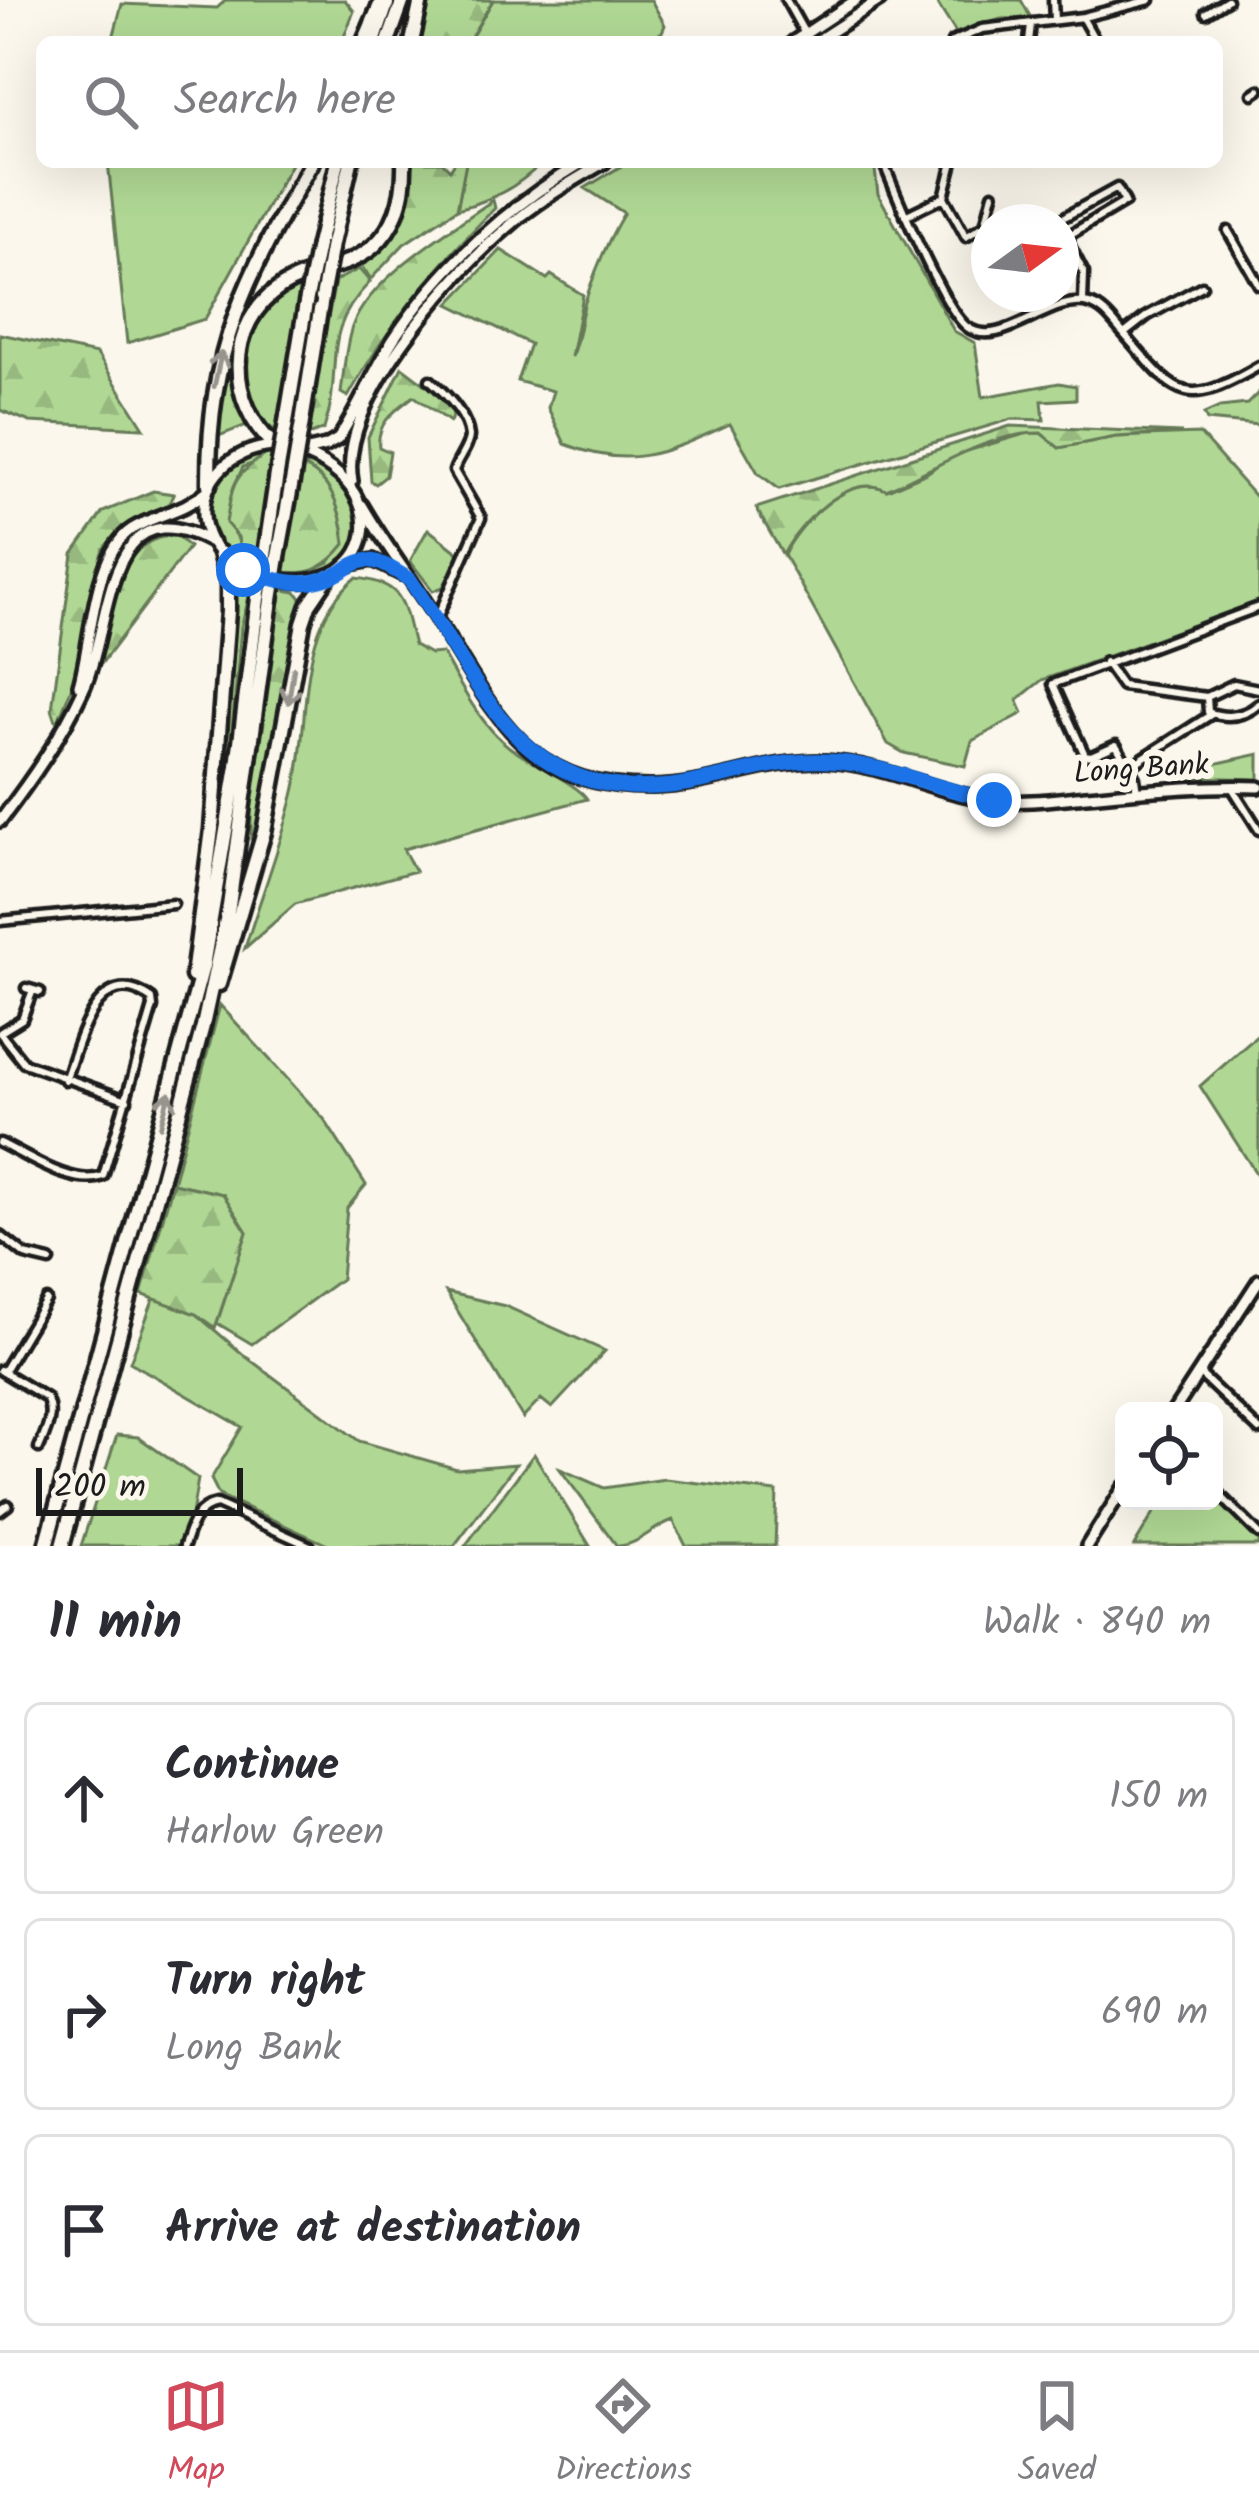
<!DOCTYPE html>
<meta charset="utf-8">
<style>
:root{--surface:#fff;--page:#f2f2f3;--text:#2b2b33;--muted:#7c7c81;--line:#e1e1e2;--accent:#d1495b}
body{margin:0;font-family:Kalam,sans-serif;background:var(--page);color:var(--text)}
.controls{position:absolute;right:36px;bottom:36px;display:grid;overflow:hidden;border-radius:18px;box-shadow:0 12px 48px #0002}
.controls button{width:108px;height:108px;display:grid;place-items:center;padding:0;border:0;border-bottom:3px solid var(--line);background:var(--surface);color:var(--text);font:60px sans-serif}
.compass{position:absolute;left:971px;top:204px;width:108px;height:108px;border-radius:50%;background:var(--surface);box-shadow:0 12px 48px #0002;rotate:75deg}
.scale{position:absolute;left:36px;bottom:30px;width:207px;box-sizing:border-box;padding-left:12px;border:6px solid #1c1c1c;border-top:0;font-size:33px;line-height:42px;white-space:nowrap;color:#1c1c1c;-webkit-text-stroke:9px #fbf7ec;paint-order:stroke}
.stop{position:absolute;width:36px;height:36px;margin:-27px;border:9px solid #1a73e8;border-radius:50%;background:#fff}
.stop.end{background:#1a73e8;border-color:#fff;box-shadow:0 3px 12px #0008}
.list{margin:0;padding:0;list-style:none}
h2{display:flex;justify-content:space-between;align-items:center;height:156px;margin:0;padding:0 48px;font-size:51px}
h2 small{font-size:39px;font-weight:400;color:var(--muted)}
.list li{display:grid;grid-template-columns:78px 1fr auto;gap:36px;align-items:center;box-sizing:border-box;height:192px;margin:0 24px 24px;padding:0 24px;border:3px solid var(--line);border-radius:18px}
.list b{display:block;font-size:45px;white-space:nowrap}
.list p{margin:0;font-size:39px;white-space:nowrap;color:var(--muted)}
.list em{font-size:39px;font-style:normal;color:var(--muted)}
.icon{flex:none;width:66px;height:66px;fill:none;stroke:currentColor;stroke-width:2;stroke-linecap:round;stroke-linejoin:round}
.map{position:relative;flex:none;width:1259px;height:1546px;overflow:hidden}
.search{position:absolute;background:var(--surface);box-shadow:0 12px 48px #0002;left:36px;right:36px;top:36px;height:132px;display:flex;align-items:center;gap:30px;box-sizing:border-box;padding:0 42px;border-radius:18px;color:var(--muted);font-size:45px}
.sheet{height:804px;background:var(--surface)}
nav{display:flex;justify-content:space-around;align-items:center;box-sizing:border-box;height:168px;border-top:3px solid var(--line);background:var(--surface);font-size:33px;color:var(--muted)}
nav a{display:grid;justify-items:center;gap:6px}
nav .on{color:var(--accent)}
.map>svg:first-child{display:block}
</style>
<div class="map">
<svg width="1259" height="1546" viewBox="0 0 1259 1546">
<defs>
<pattern id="forest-firs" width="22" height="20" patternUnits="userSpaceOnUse" patternTransform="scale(3)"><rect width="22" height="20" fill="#b0d894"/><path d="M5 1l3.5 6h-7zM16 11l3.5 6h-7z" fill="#97b97f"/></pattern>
</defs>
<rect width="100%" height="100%" fill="#fbf7ec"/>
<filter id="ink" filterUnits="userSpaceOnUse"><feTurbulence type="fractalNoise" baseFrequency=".00833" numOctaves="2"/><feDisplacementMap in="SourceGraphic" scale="24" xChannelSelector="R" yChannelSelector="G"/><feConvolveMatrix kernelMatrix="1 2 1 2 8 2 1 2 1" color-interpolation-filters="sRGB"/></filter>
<g filter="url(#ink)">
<path fill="#b0d894" stroke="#667a58" stroke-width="3" d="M226,0H345L354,11L342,42H112L122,4L217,8Z
M493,0H651L665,25L662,32L647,42H476L472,36Z
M935,0H1021L1031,18L1001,19L956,33Z
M108,162H292L205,319L127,343Z
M466,162H543C516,188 493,200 457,209Z
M628,162H874L878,194L954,331L975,343L983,397L1059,383L1076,386V399L1042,401L1044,420L1012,419L779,489L758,473L730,424C667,452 632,471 565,444L548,408L553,391L517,381L530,344L449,304L501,250L547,279L551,275L583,295L571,357C580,338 579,321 585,302C595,271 607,241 624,213L585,188Z
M304,283L278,432C239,412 236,354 258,319C269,302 286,291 304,283Z
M227,370L247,425L214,438L223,375Z
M1259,392V425L1207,420L1204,414L1220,407L1247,404Z
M1028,433H1041L1059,448L1116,437L1200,434L1259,501V601L1042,680L1017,700L1023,713L972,741L965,766L904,753L888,744L784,555C799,523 849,472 887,490L927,473L950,456Z
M264,452L255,463L243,467C222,508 233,523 246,564L255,568C191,545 194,462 264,452Z
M302,460C370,480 378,569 310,577C301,578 290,576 282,575L301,574L329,562L344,532L339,512L306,466L301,465Z
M428,529L461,555L443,587L433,591L410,561Z
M234,578L245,580L240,584L224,732L232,721L241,627L252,600L210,892Z
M356,578C406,583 403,605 414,645L430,654L442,653C460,684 479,723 508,746C525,760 580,785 587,799L403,849L415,871L295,904L245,948C261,897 280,847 293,796C312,724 293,628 356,578Z
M1259,754V779L1191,777L1205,766Z
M220,1005L324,1119L366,1185L347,1208L341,1279L252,1344L217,1323L247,1232L223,1194L173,1183Z
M1259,1034V1178L1200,1086Z
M446,1292L505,1306L605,1351L552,1408L541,1399L523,1418Z
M154,1298L196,1314L245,1356L359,1441L457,1469L516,1464L454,1546H330L219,1495L211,1479L242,1427L130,1362Z
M117,1435L138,1437L198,1479L192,1514L179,1546H81Z
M534,1454L590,1546H465Z
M560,1469L604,1488L665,1479L777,1492L775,1546H686L673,1520C651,1528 638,1546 617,1546Z
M1214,1492L1259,1535V1546H1134L1161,1501H1214Z"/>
<path fill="url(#forest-firs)" stroke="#667a58" stroke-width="3" d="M430,0H493L472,35L476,42H420Z
M413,162H442L450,170L455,162H466L457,209L404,244L371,279L361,266C398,237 410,209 413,162Z
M493,200L495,208C437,266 388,324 348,397L341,393C344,372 345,347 352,327C370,277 451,230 493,200Z
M359,269L370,282C317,336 345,368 324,429L306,436L335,281Z
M0,334L97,354L144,428L30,422L0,410Z
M402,367L446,400L454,412L450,422L414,396C396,410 376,422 379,447L390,452L386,476L376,484L371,481L368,437Z
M1010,426L1182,433L1116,437L1059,448L1041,433C985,433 936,469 886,490C849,472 799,523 783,555L756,508Z
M268,453L274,457L255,568L242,561L238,537L226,523C233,481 233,476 268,453Z
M301,465C332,478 342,512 345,544C328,566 311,576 282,572Z
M153,491L174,494L170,503L122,527L103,549L92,584L76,676L57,724L52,709L73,554L103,512Z
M177,536L189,547L98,668C110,622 113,533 177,536Z
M245,580L253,582L241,627L231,744L227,762H224L236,592Z
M279,589L296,592L303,601L262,816L254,839H251V804L264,722L261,710Z
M173,1183L223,1194L247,1232L215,1328L196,1314L141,1294Z"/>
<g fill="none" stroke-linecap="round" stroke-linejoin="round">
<g stroke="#1c1c1c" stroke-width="15">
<path id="street" d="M786,0L805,34
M1053,0L1054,20
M1206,13L1227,0
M1083,19L1096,42
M952,42L982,29L1083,17L1150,0
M1029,42L1031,24
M1253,94L1259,90
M883,162C897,196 942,307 967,327C1000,352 1051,293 1089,304C1104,308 1113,322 1123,333C1178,396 1181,411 1259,366
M944,197L966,237L985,225L993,194
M905,216L944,197L953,162
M1066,216L1117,188L1125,202L1071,234L1068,242L1084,273L1083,302
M1228,231L1259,285
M1124,334L1147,316L1202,286
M430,380C445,393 467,415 469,436C469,447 457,460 454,471L481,518L437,618
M1105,662L1122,686L1207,697
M1207,697L1208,712C1227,719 1244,717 1259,704
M1207,697L1234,684L1259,689
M1129,767L1212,714
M1231,786L1259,830
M1137,792L1135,778L1116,745L1091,756L1085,755L1053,684L1259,607
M0,921L173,904
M26,988L40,992
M1,1032L22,1019L33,990
M0,1033L24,1063L127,1100
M0,1143C27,1156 74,1188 103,1176L153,1007L152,999C96,959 79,1043 65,1080
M0,1235L25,1255L50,1261
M0,1370L46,1398C55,1415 46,1431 39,1448
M3,1372L46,1300
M1199,1373L1259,1430
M1214,1489L1259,1534
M0,1511L8,1505
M184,1546C191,1526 195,1508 217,1504L310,1546"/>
</g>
<g stroke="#1c1c1c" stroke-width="18">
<path id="secondary" d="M362,505C385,545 413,581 437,620C497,714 524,789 654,787C712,786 767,759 826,761C885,764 936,794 994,800C1024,804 1056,799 1086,796C1143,791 1201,785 1259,787
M346,565L373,560L401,574
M1174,1411L1259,1280
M1087,1546L1124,1487"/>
</g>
<g stroke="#1c1c1c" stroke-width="18">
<path id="primary" d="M793,42L856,0
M815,42L880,0
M275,446C408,471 383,613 256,574C235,567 216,556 208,534C191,486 229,448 275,446Z
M300,452L326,446L338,439C359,408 373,372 393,340C441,267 508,206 583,162
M352,481C337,404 450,277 506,229C536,202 571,182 605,162
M79,685C92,641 93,554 132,529C158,513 182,513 207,491
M0,821C32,779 62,736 84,688C112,627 103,481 213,543"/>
</g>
<g stroke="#1c1c1c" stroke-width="21">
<path id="highway" d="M364,42L382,0
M374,42L387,4
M388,42L403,0
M412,42L421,0
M332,244L351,162
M318,245L338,162
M287,416L306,303
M302,422L322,298
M275,446C226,403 225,324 281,287C310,268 347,270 374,246C398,224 405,194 404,162
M209,485C208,348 246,278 312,162
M265,555L277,474
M278,557L293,476
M193,976L212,829L228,611V584L220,553
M219,984L264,832L303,623L309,605L328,577
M46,1546L203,966L237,766L258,598
M62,1546L203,1026L229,906L271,600"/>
</g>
<use href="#street" stroke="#fbf7ec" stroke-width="6"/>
<use href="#secondary" stroke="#fbf7ec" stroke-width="9"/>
<use href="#primary" stroke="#fbf7ec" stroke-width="9"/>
<use href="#highway" stroke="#fbf7ec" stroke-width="12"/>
<g stroke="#1c1c1c" stroke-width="21" stroke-linecap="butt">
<path id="highway-bridge" d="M322,298L332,244
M306,303L318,245
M277,474L287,416
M293,476L302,422
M258,598L265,555
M271,600L278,557"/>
</g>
<use href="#highway-bridge" stroke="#fbf7ec" stroke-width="12"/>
</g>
<defs><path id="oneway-shaft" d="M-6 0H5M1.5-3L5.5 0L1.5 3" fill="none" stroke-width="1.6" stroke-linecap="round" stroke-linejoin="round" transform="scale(3)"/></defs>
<g stroke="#97948e">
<use href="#oneway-shaft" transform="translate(218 369) rotate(-78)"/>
<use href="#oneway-shaft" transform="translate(291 686) rotate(99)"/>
<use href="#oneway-shaft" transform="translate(165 1109) rotate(-75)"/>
</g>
</g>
<g fill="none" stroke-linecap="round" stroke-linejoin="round" filter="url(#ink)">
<path stroke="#1a73e8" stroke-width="15" d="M243,570C265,577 288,585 311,582C363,574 350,539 410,580C482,684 517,802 671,786C723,780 773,759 825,761C884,763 937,790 994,800"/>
</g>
<g text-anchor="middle" stroke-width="12" stroke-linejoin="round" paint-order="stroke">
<g font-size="30" fill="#1c1c1c" stroke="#fbf7ec">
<text transform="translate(1141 768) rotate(-4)" y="10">Long Bank</text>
</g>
</g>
</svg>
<div class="controls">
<button><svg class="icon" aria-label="locate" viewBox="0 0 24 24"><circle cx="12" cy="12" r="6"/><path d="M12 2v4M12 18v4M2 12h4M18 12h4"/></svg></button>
</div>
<svg class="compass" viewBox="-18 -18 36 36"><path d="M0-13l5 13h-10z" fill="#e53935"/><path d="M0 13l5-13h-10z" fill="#7c7c81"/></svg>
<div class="scale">200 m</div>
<div class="stop" style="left:243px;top:570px"></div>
<div class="stop end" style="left:994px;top:800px"></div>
<div class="search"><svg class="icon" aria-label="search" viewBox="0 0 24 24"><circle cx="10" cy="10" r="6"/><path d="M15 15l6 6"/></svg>Search here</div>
</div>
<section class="sheet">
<h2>11 min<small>Walk · 840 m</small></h2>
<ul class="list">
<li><svg class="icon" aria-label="ahead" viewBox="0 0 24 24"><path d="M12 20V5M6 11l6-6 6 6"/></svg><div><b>Continue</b><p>Harlow Green</p></div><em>150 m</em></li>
<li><svg class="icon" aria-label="right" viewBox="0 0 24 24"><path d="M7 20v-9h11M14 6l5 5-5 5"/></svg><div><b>Turn right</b><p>Long Bank</p></div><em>690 m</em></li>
<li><svg class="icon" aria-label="arrive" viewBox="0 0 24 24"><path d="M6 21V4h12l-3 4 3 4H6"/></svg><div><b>Arrive at destination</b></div></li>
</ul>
</section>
<nav>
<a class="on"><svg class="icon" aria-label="map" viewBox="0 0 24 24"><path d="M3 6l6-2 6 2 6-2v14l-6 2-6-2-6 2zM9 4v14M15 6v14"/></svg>Map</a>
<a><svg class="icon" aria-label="directions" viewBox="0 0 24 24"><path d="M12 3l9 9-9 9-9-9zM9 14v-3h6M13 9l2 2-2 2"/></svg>Directions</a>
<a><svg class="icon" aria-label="saved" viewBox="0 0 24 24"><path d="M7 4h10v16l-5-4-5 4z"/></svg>Saved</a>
</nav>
